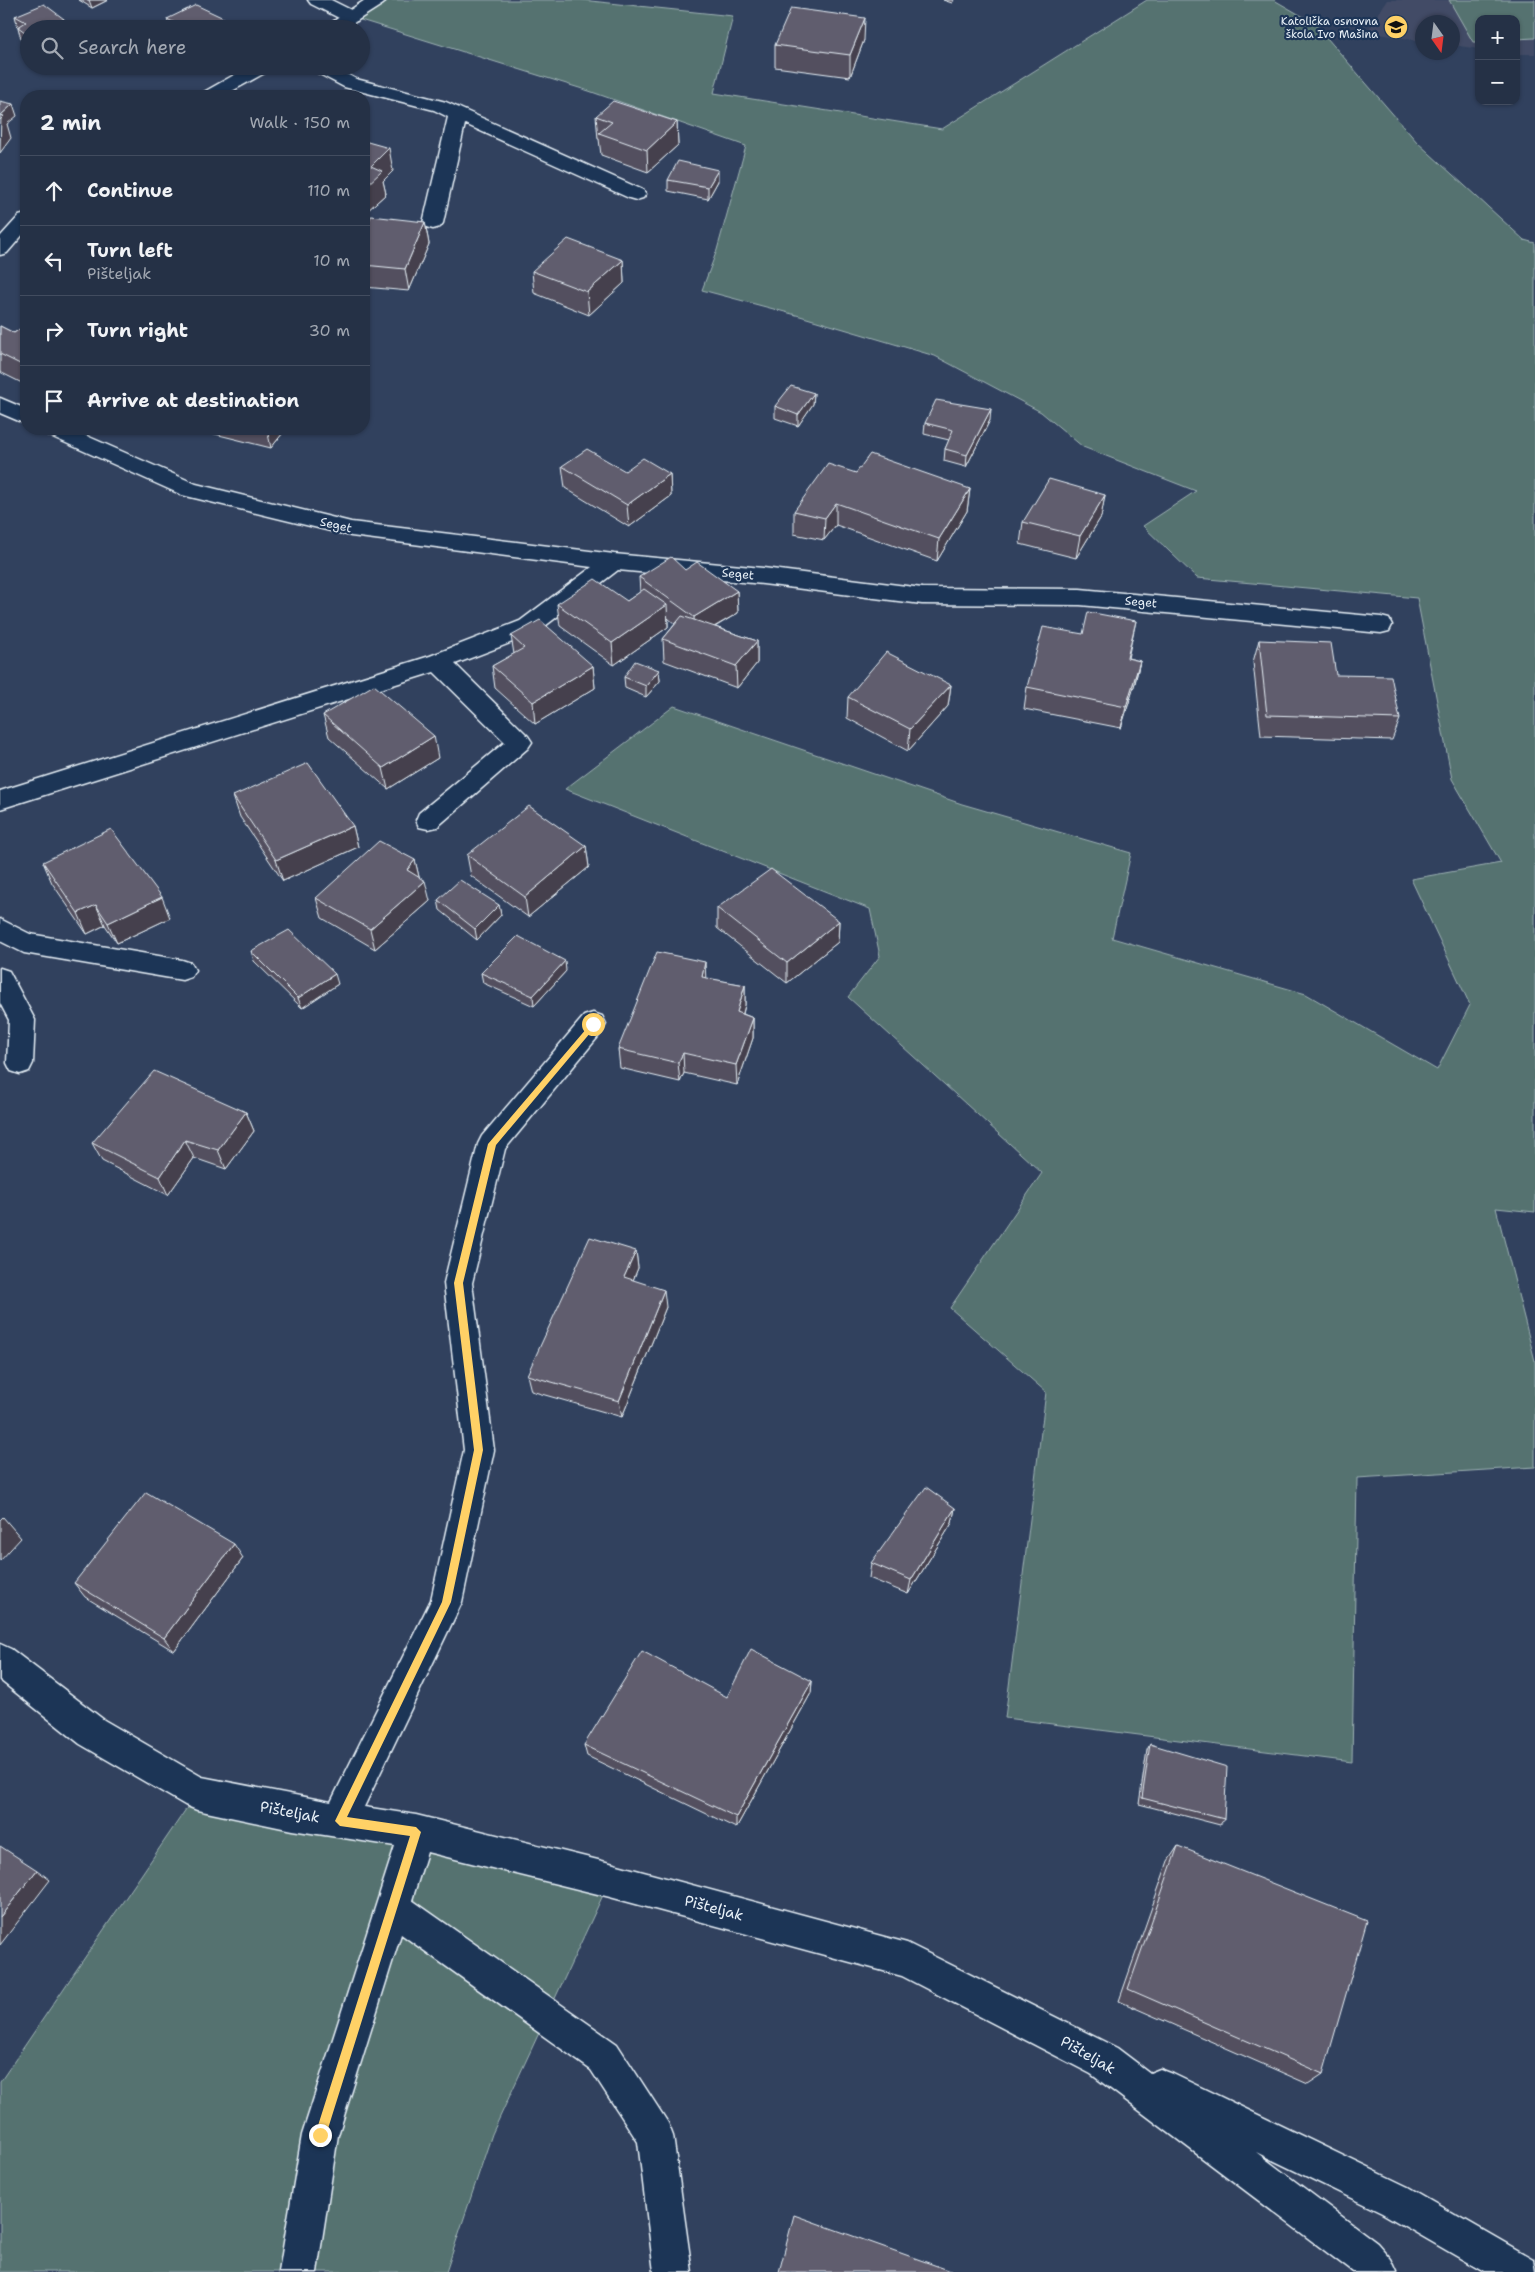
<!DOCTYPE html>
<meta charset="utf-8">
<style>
:root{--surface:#253146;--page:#2d394d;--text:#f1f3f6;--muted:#a3a9b3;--line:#424c5f}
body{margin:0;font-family:"Shantell Sans",sans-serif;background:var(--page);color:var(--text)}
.controls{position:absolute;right:15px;top:15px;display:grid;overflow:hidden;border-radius:10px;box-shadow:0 1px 4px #0004}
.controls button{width:45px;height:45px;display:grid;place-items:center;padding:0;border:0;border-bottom:1px solid var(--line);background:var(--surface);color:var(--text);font:25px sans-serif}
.compass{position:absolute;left:1415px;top:15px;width:45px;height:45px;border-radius:50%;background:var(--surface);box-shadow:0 1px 4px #0004;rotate:166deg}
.stop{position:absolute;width:15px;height:15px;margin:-11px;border:4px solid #ffd166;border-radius:50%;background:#fff}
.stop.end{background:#ffd166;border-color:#fff;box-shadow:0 1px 5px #0008}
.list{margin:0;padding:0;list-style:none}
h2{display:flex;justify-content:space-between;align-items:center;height:65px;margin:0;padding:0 20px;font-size:21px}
h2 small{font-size:16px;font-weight:400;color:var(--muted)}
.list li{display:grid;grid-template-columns:32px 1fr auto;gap:15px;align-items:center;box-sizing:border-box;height:70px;padding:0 20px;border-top:1px solid var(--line)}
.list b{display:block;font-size:19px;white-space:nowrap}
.list p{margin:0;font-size:16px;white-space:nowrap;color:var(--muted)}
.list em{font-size:16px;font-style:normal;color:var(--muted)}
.icon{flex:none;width:28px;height:28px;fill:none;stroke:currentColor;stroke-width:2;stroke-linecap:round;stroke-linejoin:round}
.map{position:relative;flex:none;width:1535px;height:2272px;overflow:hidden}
.search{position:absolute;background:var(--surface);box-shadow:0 1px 4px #0004;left:20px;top:20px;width:350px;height:55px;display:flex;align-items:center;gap:12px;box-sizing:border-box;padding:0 18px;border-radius:28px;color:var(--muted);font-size:19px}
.panel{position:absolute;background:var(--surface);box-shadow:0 1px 4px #0004;left:20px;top:90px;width:350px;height:345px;border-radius:20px}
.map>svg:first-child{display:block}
</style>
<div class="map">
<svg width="1535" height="2272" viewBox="0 0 1535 2272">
<rect width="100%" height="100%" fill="#31415e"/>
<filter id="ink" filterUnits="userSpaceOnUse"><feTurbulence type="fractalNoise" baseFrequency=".02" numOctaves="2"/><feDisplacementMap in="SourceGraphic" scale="10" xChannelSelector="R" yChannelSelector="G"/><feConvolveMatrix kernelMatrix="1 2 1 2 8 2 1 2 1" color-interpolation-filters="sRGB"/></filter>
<g filter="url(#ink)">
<path fill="#424c66" d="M1387,0H1535V54H1516V19H1479V49L1453,45L1452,22H1422V41L1367,32Z"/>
<path fill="#547270" stroke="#9eb2b4" d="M377,0H581L733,16L714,93L942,129L1147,0H1274L1314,23L1417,142L1524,240L1535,243V1212L1496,1208L1535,1361V1467L1357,1478L1352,1762L1005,1718L1046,1392L950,1308L1042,1173L848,997L880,956L870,909L565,789L674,706L962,804L1131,853L1112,938L1306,994L1437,1070L1470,1005L1411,879L1501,863L1452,779L1417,598L1197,578L1143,526L1196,491L1083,447L1041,412L935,356L800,316L702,290L717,250L746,146L589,91L351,17Z
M1449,0H1535V38L1516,39V19H1479V42H1473Z
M197,1793L610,1880L492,2134L446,2272H0V2082Z"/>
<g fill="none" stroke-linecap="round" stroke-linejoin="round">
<g stroke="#e8f1f8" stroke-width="3">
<path id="minor" d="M308,0H331L357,13L360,17L357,21H345L311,4Z
M309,66H332L356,79L446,102L643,190L646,194L643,198L636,200L629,198L465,124L443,223L440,227L433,229L426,227L423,223L448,117L434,110L344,87L312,70Z
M0,398L26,409V424L0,413Z
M43,429H71L196,484L351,522L614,554L763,568L922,588L1080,589L1381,617L1389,619L1392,625L1389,631L1381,633L1080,605L922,604L763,584L618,570L536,633L455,664L528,736L532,742L528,748L437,827L428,829L419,827L416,820L419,813L505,742L434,672L0,809V791L430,656L520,621L592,567L351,536L182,495L46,434Z
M0,919L30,934L182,960L191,963L195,970L191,977L182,980L24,953L0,941Z
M0,968L9,971L35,1020L33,1063L29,1071L20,1074L11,1071L7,1063L9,1020L0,1003Z
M593,1013L602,1016L606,1024L602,1032L505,1149L472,1283L494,1450L462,1602L364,1807L416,1815L610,1863L907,1943L1117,2048L1150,2073L1160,2069L1173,2074L1408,2187L1533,2259L1535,2272H1484L1382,2213L1256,2152L1377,2243L1391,2259L1397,2272H1353L1091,2074L902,1976L610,1897L427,1852L412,1900L617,2044L668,2123L673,2136L692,2272H654L638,2142L591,2070L401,1934L338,2135L317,2272H279L302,2135L395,1846L292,1830L197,1810L185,1805L80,1744L0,1680V1644L11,1649L104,1720L202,1777L331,1802L431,1600L464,1450L444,1283L478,1144L482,1136L584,1016Z"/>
</g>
<g stroke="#e8f1f8" stroke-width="3">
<path id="major" d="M365,0H386L383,4L344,29H322Z
M250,66H273L270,70L223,96H201L204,92Z
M26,214V231L7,253L0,255V237L19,216Z"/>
</g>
<use href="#minor" fill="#1d3557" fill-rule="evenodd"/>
<use href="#major" fill="#1d3557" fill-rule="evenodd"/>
</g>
<path fill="#53505f" stroke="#e8f1f8" d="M79,0H108L92,8Z
M943,0H954L952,3Z
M15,16L64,19L67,29H29V44L21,39Z
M167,19L232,22L233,29H170Z
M864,40L850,77L775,67V45Z
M596,116L677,122L678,145L648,172L601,155L599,139H598Z
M364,141L393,171L383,181L386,194L367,211L364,209Z
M668,180L718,181L708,199L668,191Z
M425,222L429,244L409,291L364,287V233Z
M623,260L624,283L589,315L534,293L532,271Z
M26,325V385L0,372V326L14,333Z
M814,393L813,404L798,426L775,418V406Z
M990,420L966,467L944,461L945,449L949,440L924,434L925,423Z
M209,429H286L271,448L211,433Z
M562,466L625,471L670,474L671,496L629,527L565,488Z
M856,473L970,489L967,511L937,561L836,525L824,540L794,534V511Z
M1105,495L1101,517L1076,558L1020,544L1023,522Z
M685,570L737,591L738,613L715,627L757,641V663L737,688L664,661L663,639L675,624L668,618V627L614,665L560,626L557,604L627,601L640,592L639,577Z
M1136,621L1128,658L1140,661L1135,683L1121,728L1024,709L1027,687L1083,634Z
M511,636L593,666L595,688L535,724L495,688L492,666L514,654Z
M1259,640L1336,675L1400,719L1392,740L1261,736L1253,662Z
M659,670L660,681L646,697L625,688L624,677Z
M951,685L948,706L908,751L847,718L848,697Z
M323,715L438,758L388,789L329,737Z
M233,796L353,826L358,847L283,881L240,817Z
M586,846L589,867L528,917L471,876L467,855Z
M415,860L419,877L430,901L375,949L322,918L316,898Z
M43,862L170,918L117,943L105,925L87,934L52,883Z
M438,900L499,905L501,915L477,940L440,910Z
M717,908L839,921L838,942L787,983L717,928Z
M251,951L338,984L302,1008L254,961Z
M566,971L534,1006L483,983L481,973Z
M705,978L745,985V1005L743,1014L753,1018V1038L737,1085L684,1073L680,1082L620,1068L618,1049Z
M246,1112L254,1131L226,1169L194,1158L168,1195L102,1161L92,1143Z
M636,1251L638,1268L633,1280L666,1307L622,1417L531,1391L527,1375Z
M955,1508L952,1523L908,1594L869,1578L871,1563Z
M243,1558L174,1651L85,1597L74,1583Z
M812,1681L811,1693L736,1828L587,1756L584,1745L727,1697Z
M1150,1744L1224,1819L1220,1825L1139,1804L1147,1750Z
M1178,1846L1323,2074L1308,2084L1119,2001L1168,1861Z"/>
<path fill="#44414d" stroke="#e8f1f8" d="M89,0H108L92,8Z
M865,18L864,40L850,77V55Z
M64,19L67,29H43Z
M232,22L233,29H219Z
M13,104L17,116L7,124L11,138L0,153L1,115Z
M677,122L678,145L648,172L647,150Z
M389,148L393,171L383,181L386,194L367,211L364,188L371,166Z
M718,170V181L708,199V187Z
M425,222L429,244L409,291L405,269Z
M623,260L624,283L589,315L587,292Z
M26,364V373L24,366Z
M814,393L813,404L798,426V415Z
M991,409L990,420L966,467L967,455Z
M267,429H286L271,448Z
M670,474L671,496L629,527L627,505Z
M970,489L967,511L937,561L939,539Z
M1105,495L1101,517L1076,558L1080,536Z
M836,503V525L824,540L825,518Z
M737,591L738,613L695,638L694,617Z
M667,605L668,627L614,665L612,643Z
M757,641V663L737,688L736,666Z
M1140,661L1135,683L1121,728L1126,707Z
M593,666L595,688L535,724L533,702Z
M659,670L660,681L646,697V686Z
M951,685L948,706L908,751L910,729Z
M434,736L438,758L388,789L383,768Z
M353,826L358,847L283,881L276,860Z
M586,846L589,867L528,917L525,897Z
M415,860L420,881L407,870Z
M425,881L430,901L375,949L370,929Z
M162,897L170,918L117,943L108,923Z
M96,905L105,925L87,934L78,913Z
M499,905L501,915L477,940L475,929Z
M839,921L838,942L787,983V963Z
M565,961L566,971L534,1006L533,996Z
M705,962L706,982L702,977Z
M335,974L338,984L302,1008L298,998Z
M745,985V1005L738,1032L737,1012Z
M753,1018V1038L737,1085L736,1065Z
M683,1053L684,1073L680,1082L678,1063Z
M246,1112L254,1131L226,1169L218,1150Z
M185,1140L194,1158L168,1195L160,1177Z
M636,1251L638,1268L627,1295L624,1277Z
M664,1290L666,1307L622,1417L619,1401Z
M955,1508L952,1523L908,1594L911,1580Z
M3,1517L21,1538L0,1561V1520Z
M234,1544L243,1558L174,1651L164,1638Z
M812,1681L811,1693L736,1828V1817Z
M37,1870L50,1880L0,1945V1917Z"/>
<path fill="#615d6e" stroke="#e8f1f8" d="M44,4L64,19L43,29H29V35L18,27L26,22L15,16Z
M196,5L232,22L219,29H187L167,19Z
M791,8L865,18L850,55L775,45Z
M0,101L13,104L1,115L0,114Z
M613,101L677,122L647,150L599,133L612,122L596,116Z
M0,115L4,116L0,120Z
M364,141L389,148L371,166L382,171L364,188Z
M678,161L718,170L708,187L668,180Z
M371,216L425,222L405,269L364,265V233Z
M568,239L623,260L587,292L532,271Z
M26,325V364L24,366L0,354V326L14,333Z
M791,386L814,393L798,415L775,406Z
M936,400L991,409L967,455L945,449L953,430L925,423Z
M587,449L625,471L643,458L670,474L627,505L562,466Z
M870,454L970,489L939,539L836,503L825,518L794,511L828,464L856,473Z
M1049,479L1105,495L1080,536L1023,522Z
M671,557L685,570L697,562L737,591L694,617L639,577Z
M595,579L627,601L644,589L667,605L612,643L557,604Z
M1088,612L1136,621L1127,658L1140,661L1126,707L1027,687L1043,627L1083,634Z
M682,616L757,641L736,666L663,639Z
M540,620L593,666L533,702L492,666L524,648L511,636Z
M1259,640L1331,643L1336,675L1391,676L1400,719L1267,715Z
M886,652L951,685L910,729L848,697Z
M635,661L659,670L646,686L624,677Z
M374,685L434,736L383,768L323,715Z
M308,763L353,826L276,860L233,796Z
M529,806L586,846L525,897L467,855Z
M111,829L162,897L108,923L96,905L78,913L43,862Z
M379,841L415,860L407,870L425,881L370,929L316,898Z
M771,869L839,921L787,963L717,908Z
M460,880L499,905L475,929L438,900Z
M289,930L335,974L298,998L251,951Z
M518,936L565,961L533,996L481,973Z
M657,952L705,962L702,977L745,985L737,1012L753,1018L736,1065L683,1053L678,1063L618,1049Z
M154,1071L246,1112L218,1150L185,1140L160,1177L92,1143Z
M590,1237L636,1251L624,1277L664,1290L619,1401L527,1375Z
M926,1487L955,1508L911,1580L871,1563Z
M146,1492L234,1544L164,1638L74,1583Z
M751,1649L812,1681L736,1817L584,1745L642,1651L727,1697Z
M1150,1744L1227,1767L1224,1819L1142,1798Z
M0,1846L37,1870L0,1917Z
M1178,1846L1367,1921L1323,2074L1128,1989Z
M794,2215L954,2272H779Z"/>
</g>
<path fill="#ffd166" d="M593,1021L597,1024L596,1026L496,1145L463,1283L483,1450L451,1602L347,1817L416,1827L421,1832L326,2135L320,2140L315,2135L410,1836L340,1826L335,1821L442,1602L474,1450L454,1283L488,1144Z"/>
<defs>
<g id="school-disc" transform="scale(1.25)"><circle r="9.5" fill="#ffd166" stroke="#1d3557"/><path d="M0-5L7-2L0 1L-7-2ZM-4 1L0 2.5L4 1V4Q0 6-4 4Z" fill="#111"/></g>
</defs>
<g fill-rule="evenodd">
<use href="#school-disc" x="1396" y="27"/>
</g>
<g text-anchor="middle" stroke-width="4.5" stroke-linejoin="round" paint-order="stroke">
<g font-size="11" fill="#e8f1f8" stroke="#1d3557" text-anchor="end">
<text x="1378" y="25">Katolička osnovna<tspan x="1378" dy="13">škola Ivo Mašina</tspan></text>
</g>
<g font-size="12" fill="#e8f1f8" stroke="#1d3557">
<text transform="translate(336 525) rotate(13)" y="4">Seget</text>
<text transform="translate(738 574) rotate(5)" y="4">Seget</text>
<text transform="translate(1141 602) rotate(5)" y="4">Seget</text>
</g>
<g font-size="15" fill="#e8f1f8" stroke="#1d3557">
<text transform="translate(290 1812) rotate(11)" y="5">Pišteljak</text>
<text transform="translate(714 1908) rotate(15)" y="5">Pišteljak</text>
<text transform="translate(1088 2055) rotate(30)" y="5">Pišteljak</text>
</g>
</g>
</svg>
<div class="controls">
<button>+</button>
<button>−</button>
</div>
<svg class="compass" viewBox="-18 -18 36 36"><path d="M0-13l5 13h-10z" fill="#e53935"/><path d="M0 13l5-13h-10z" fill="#a3a9b3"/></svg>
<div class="stop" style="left:593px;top:1024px"></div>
<div class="stop end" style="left:320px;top:2135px"></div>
<div class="search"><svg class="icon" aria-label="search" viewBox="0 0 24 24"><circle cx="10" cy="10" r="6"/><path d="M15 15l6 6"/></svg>Search here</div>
<section class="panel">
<h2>2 min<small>Walk · 150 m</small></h2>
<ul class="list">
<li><svg class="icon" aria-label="ahead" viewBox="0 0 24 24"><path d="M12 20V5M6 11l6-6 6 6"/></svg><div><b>Continue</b></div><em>110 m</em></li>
<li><svg class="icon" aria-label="left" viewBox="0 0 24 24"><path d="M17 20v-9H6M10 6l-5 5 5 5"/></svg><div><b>Turn left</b><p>Pišteljak</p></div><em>10 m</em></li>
<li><svg class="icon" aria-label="right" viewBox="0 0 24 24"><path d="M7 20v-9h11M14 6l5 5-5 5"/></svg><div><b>Turn right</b></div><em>30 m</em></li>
<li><svg class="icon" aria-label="arrive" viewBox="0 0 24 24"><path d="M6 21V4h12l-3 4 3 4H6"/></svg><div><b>Arrive at destination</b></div></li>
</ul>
</section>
</div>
